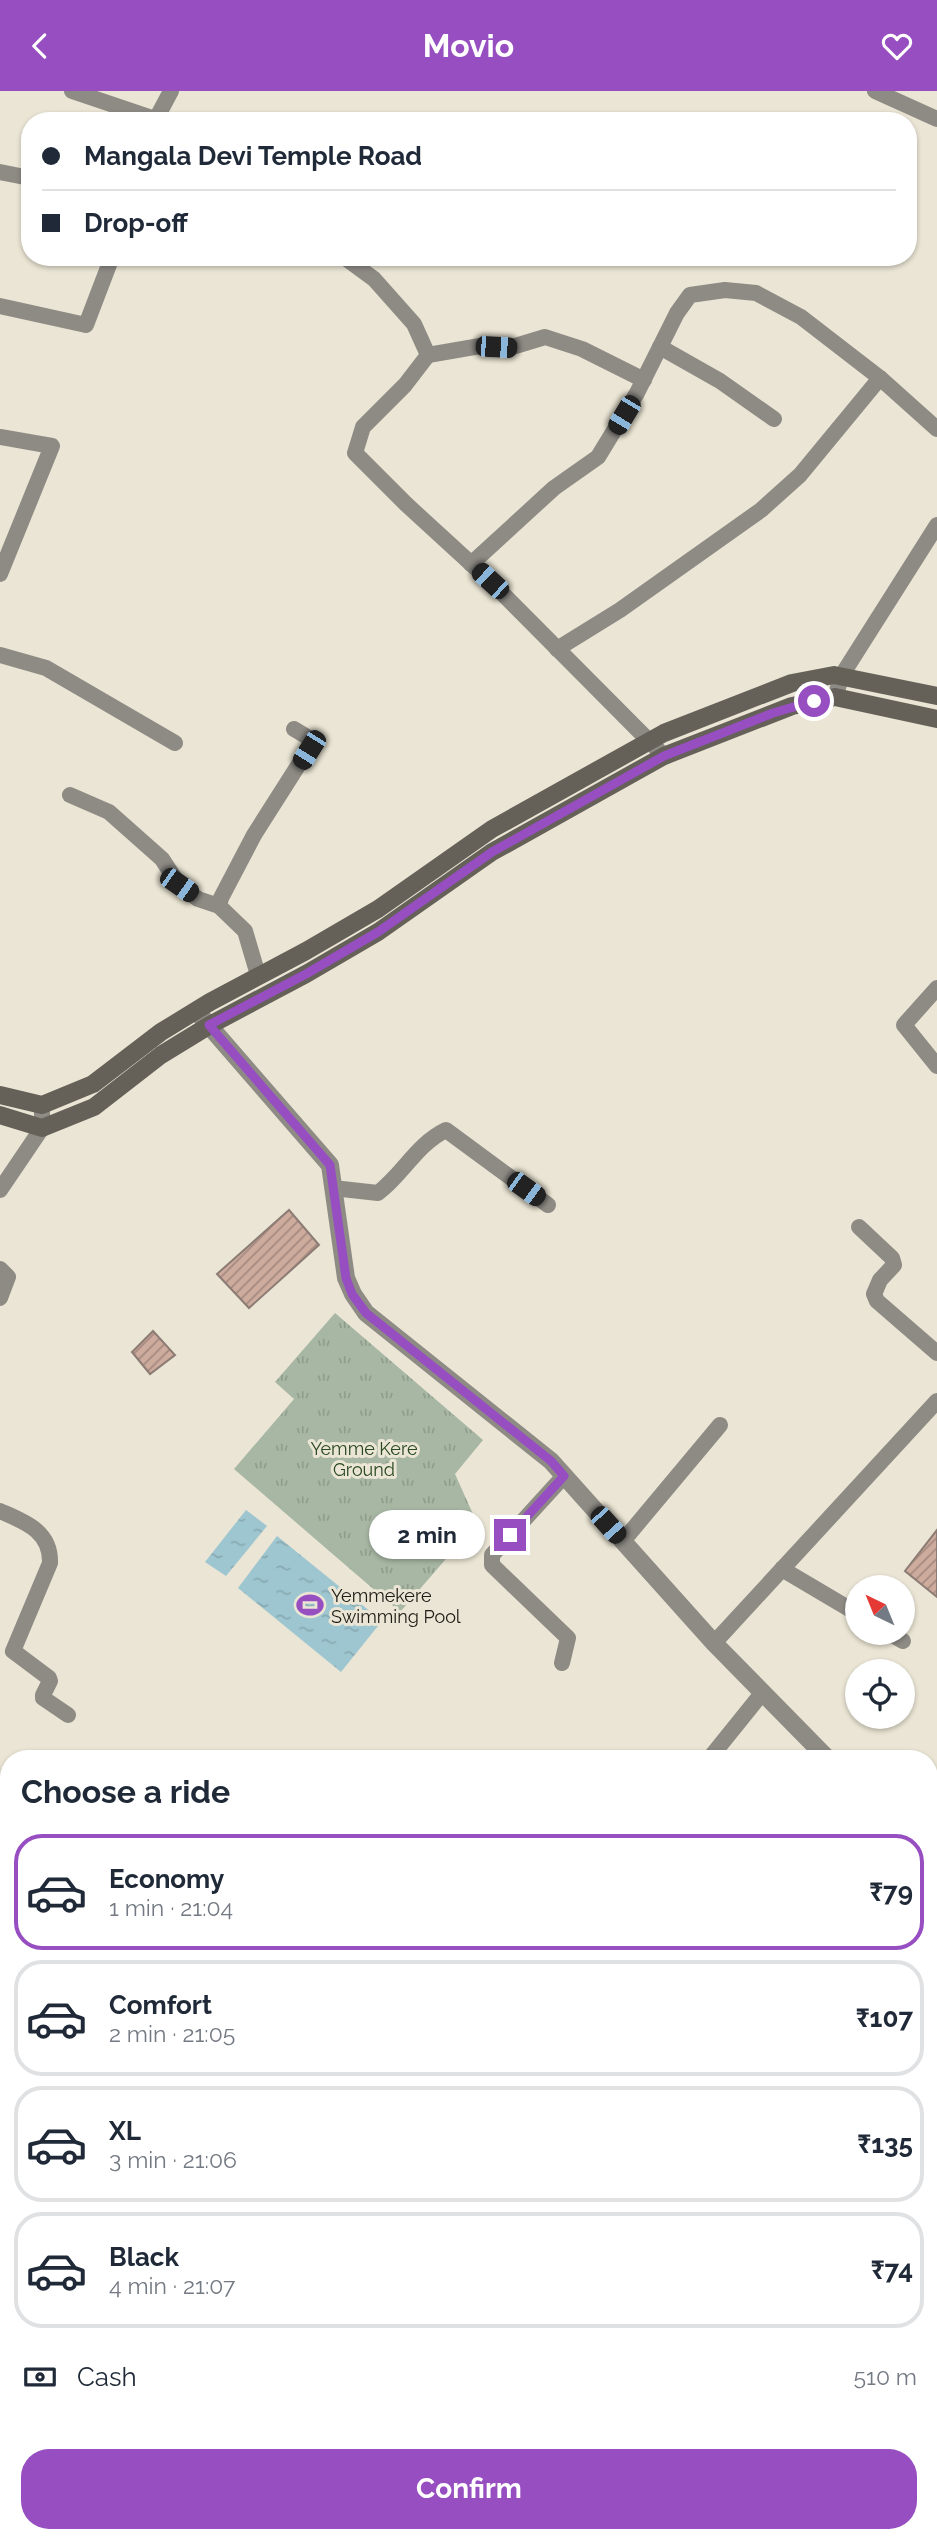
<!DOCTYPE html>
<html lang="en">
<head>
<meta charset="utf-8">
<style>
  body { margin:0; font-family:Raleway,sans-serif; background:#f2f2f3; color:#1f2937; height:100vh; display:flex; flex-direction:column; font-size:26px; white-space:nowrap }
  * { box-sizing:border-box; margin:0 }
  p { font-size:23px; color:#747a83 }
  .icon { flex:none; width:38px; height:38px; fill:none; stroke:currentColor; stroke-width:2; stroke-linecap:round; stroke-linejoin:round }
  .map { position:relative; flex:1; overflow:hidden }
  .side { position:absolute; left:0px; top:1659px; width:938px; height:793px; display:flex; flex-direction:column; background:#fff; border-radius:28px 28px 0 0; box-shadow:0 2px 5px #0004 }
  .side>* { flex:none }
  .guide { position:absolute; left:21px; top:21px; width:896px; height:154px; border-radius:28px; box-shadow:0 2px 5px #0004; display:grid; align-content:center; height:154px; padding:0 21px; background:#fff }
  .needle { width:46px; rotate:317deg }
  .buttons { position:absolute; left:845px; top:1484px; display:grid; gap:14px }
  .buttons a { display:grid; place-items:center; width:70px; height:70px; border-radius:50%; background:#fff; box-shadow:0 2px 5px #0004; font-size:35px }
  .end { position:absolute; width:32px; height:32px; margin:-16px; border:9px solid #964ec1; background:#fff; box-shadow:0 0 0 4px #fff }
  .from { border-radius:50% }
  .bubble { position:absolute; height:49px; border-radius:24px; background:#fff; box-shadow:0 2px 5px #0004; font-size:23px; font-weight:700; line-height:49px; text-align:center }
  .car { position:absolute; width:21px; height:42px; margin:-21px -10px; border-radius:9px; box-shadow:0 0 5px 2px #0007; background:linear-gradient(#222 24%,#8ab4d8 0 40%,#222 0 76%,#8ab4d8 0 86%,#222 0) }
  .guide b { display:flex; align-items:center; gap:24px; height:66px; font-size:26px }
  .guide b+b { border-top:2px solid #e0e1e3 }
  .guide i { width:18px; height:18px; background:#1f2937 }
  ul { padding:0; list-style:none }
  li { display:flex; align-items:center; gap:21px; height:116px; margin:0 14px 10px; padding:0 7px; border:4px solid #e0e1e3; border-radius:28px }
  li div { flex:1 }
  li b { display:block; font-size:26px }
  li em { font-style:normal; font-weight:700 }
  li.on { border-color:#964ec1 }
  li>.icon { width:63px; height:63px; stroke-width:1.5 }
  h2 { padding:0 21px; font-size:32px; line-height:84px }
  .pay { display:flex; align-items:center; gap:18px; height:77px; padding:0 21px; font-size:26px }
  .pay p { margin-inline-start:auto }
  .button { display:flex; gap:14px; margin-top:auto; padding:14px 21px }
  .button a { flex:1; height:80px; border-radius:28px; background:#964ec1; color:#fff; font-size:28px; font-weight:700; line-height:80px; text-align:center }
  header { display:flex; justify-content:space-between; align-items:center; height:91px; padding:0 21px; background:#964ec1; color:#fff; font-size:32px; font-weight:700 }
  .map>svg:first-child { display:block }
</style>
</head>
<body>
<header><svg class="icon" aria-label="back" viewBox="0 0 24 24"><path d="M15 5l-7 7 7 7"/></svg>Movio<svg class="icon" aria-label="heart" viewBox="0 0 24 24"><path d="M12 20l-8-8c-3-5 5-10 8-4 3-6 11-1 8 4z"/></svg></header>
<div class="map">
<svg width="937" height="2451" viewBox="0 0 937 2451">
  <defs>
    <pattern id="park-tufts" width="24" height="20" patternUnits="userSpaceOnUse" patternTransform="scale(1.75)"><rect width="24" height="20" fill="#a8b7a4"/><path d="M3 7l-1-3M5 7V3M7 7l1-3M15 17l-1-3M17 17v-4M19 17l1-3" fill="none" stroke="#909d8c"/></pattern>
    <pattern id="water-ripples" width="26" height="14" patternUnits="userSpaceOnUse" patternTransform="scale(1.75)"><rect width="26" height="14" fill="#9ec6d0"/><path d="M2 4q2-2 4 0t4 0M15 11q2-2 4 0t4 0" fill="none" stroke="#88aab2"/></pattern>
    <pattern id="building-hatch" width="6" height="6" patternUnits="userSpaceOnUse" patternTransform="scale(1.75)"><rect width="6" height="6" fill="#cdab9d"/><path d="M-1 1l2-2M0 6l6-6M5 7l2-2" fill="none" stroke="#a68a7f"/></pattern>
  </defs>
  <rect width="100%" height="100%" fill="#eae5d4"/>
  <polygon fill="url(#park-tufts)" points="335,1222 483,1349 455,1383 477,1432 400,1521 234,1378 294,1308 275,1291"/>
  <g fill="url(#water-ripples)">
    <polygon points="246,1419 267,1435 226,1485 205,1471"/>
    <polygon points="277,1445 382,1530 341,1581 238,1497"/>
  </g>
  <g fill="url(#building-hatch)" stroke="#8c7c75" stroke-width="2">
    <polygon points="289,1119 319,1154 249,1217 217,1183"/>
    <polygon points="153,1240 175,1264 150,1283 132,1261"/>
    <polygon points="937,1439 937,1506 905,1480"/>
  </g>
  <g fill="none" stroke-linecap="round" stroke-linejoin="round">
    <g stroke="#8e8b85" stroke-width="16">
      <polyline points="72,0 161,30"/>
      <polyline points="875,0 937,28"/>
      <polyline points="155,30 171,0"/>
      <polyline points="0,81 30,87"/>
      <polyline points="344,166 374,188 414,233 428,264 405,294 363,336 355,362 406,413 490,490 664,665"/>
      <polyline points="0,215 86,234 112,166"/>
      <polyline points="660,256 720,290 774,328"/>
      <polyline points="428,264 480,255 512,256 545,246 582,258 644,289"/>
      <polyline points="0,346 52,355 0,483"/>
      <polyline points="471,473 554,397 598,366 637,302 677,222 690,204 725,199 756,202 801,226 880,287 937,338"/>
      <polyline points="557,558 620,519 761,419 800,384 880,287"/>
      <polyline points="0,564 46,577 175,652"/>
      <polyline points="835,606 842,584 937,434"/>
      <polyline points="70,704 109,721 162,768 179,794 198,808 219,815 245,840 258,884"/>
      <polyline points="219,815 221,807 254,744 308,659 311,652 309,647 294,638"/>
      <polyline points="937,897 904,934 937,975"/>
      <path d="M333,1097l45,5c25,-19 39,-49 68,-63l102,75"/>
      <polyline points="0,1099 42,1037 42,1014"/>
      <polyline points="859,1136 892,1167 894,1174 880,1189 874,1203 877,1210 937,1262"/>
      <polyline points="0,1178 8,1186 0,1207"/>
      <path d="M0,1420c25,11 51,20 50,52l-37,88 36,27 1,3 -7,14v3l25,17"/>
      <polyline points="623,1450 720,1334"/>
      <polyline points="782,1478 858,1523"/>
      <polyline points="889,1542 903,1550"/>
      <polyline points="714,1552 937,1310"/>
      <polyline points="562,1572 568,1547 492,1474 492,1464 564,1385"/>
      <polyline points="709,1668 763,1601"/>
      <polyline points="0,1747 9,1752"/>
      <polyline points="929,2418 937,2425"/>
      <polyline points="146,2443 149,2451"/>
      <polyline points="116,2451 119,2443"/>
      <polyline points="413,2451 419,2443"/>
      <polyline points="694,2451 701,2443"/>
    </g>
    <g stroke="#8e8b85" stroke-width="18">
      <polyline points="199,923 330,1074 346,1187 353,1203 366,1222 551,1370 714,1552 828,1668"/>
      <polyline points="929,1772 937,1779"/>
      <polyline points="929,1898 937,1890"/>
      <polyline points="929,2043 937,2041"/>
    </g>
    <g stroke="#656158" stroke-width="18">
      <polyline points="0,1004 42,1014 93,993 161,941 210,911 306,860 378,818 492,738 664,642 792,592 834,584 937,605"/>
      <polyline points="0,1024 42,1037 94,1016 161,964 210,934 306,883 378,841 492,761 664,665 792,615 835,606 937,628"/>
      <polyline points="0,2398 9,2402"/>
    </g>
  </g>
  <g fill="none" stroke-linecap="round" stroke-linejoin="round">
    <polyline stroke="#964ec1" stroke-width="9" points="510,1444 564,1385 551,1370 366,1222 352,1203 346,1187 330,1074 209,934 306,883 378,841 492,761 664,665 773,622 814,610"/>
  </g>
  <defs>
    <symbol id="stadium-bare" viewBox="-9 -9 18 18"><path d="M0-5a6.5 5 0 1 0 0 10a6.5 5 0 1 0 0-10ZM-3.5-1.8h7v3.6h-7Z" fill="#964ec1" stroke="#eae5d4" stroke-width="2.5" paint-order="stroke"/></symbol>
  </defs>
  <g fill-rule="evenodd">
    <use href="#stadium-bare" x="291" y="1495" width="38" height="38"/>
  </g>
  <g text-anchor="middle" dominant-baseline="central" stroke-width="6" stroke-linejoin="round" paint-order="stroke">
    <g font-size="18" fill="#284820" stroke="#eae5d4">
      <text x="364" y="1357">Yemme Kere<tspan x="364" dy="21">Ground</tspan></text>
    </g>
    <g font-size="18" fill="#1d1b15" stroke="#eae5d4" text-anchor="start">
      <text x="331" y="1504">Yemmekere<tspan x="331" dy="21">Swimming Pool</tspan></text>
    </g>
  </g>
</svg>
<div class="buttons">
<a><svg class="needle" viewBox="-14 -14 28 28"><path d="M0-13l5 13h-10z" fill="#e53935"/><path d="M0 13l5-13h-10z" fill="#747a83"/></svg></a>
<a><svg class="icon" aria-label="locate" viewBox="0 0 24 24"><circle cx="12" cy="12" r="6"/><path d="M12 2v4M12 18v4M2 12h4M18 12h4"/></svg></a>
</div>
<i class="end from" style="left:814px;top:610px"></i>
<i class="end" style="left:510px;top:1444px"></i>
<div class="bubble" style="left:369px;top:1419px;width:116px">2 min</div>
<i class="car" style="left:496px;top:256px;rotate:93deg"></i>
<i class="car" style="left:624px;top:324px;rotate:211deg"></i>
<i class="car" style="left:490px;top:490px;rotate:313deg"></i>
<i class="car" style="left:309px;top:659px;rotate:212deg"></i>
<i class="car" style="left:179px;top:794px;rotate:125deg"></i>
<i class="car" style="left:526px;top:1098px;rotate:126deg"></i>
<i class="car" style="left:608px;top:1434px;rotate:138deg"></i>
<div class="guide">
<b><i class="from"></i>Mangala Devi Temple Road</b>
<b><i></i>Drop-off</b>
</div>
<section class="side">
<h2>Choose a ride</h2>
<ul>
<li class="on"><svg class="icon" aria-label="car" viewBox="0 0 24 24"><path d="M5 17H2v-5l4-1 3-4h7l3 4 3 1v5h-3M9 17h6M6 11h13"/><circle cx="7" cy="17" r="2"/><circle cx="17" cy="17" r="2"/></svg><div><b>Economy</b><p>1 min · 21:04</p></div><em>₹79</em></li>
<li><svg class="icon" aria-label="car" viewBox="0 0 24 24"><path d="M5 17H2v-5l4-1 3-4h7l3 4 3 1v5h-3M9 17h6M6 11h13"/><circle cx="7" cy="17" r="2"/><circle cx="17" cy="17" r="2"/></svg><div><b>Comfort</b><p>2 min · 21:05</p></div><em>₹107</em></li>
<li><svg class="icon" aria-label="car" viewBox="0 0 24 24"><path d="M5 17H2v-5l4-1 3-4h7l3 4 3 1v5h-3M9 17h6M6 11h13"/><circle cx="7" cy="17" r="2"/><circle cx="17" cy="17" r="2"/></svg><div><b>XL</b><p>3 min · 21:06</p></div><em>₹135</em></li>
<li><svg class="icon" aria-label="car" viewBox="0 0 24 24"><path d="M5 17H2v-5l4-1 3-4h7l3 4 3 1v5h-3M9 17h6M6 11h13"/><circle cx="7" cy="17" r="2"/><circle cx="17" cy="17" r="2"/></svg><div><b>Black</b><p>4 min · 21:07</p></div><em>₹74</em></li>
</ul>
<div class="pay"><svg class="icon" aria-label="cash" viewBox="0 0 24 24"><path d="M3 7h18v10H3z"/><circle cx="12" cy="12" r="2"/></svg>Cash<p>510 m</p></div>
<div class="button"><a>Confirm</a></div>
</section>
</div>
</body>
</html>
